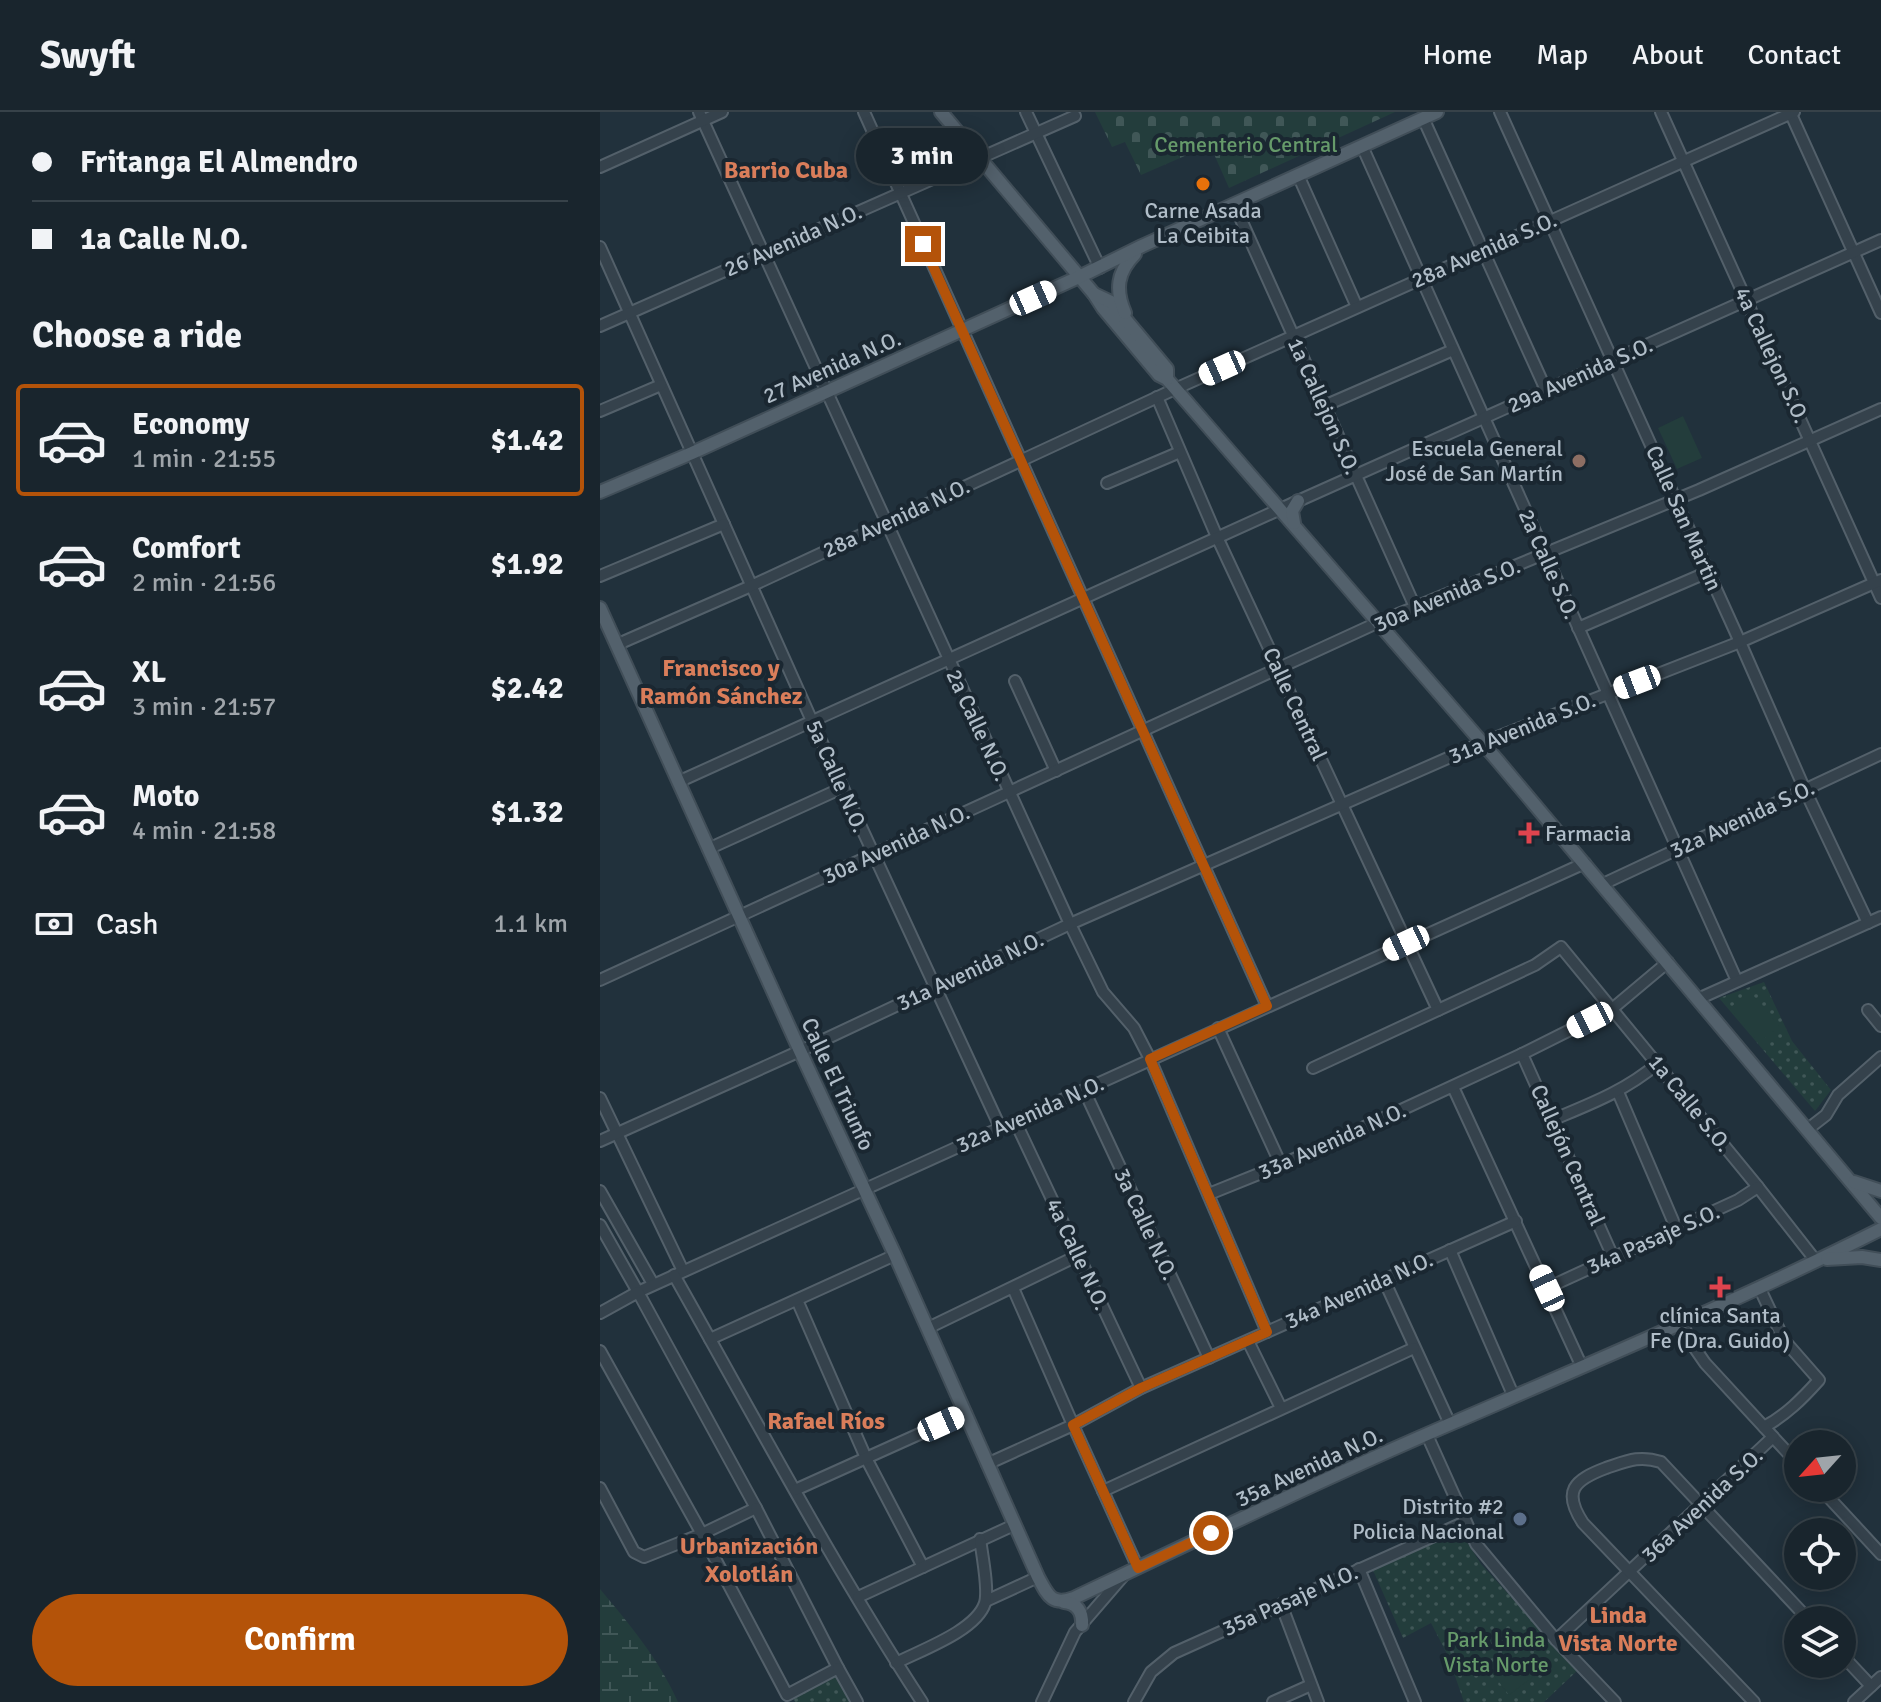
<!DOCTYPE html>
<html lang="en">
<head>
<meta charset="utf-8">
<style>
  body { margin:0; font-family:Signika,sans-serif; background:#263139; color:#f1f3f6; height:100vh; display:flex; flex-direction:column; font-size:30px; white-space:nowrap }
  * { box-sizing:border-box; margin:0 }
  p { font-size:26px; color:#9fa5aa }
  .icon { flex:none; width:44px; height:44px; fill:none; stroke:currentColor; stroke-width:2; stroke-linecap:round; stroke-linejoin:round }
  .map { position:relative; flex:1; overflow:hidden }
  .panel { display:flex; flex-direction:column; background:#19252d; width:600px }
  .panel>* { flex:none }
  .hud { display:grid; align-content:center; height:176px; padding:0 32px; background:#19252d }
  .needle { width:52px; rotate:243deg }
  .buttons { position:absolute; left:1184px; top:1318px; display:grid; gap:16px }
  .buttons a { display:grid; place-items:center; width:72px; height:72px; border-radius:50%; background:#19252d; box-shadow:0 4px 20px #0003,0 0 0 2px #374249; font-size:40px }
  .end { position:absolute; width:36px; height:36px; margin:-18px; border:10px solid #b45309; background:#fff; box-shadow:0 0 0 4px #fff }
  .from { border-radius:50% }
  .bubble { position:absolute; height:56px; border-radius:28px; background:#19252d; box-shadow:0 4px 20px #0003,0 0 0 2px #374249; font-size:26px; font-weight:800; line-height:56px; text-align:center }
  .car { position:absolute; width:24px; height:48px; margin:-24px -12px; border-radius:10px; box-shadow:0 0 6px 2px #0007; background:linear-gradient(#fff 24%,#345 0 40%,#fff 0 76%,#345 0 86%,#fff 0) }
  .hud b { display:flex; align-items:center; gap:28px; height:76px; font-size:30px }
  .hud b+b { border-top:2px solid #374249 }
  .hud i { width:20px; height:20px; background:#f1f3f6 }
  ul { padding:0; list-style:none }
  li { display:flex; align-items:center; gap:24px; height:112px; margin:0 16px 12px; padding:0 16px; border:4px solid transparent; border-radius:8px }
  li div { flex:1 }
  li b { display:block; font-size:30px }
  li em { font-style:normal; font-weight:800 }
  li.on { border-color:#b45309 }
  li>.icon { width:72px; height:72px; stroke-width:1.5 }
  h2 { padding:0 32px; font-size:36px; line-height:96px }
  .pay { display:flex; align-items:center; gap:20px; height:88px; padding:0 32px; font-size:30px }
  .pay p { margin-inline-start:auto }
  .action { display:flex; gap:16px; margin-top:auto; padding:16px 32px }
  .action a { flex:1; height:92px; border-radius:48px; background:#b45309; color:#fff; font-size:32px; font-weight:800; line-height:92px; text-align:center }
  header { display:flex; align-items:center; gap:48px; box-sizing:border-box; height:112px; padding:0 40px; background:#19252d; border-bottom:2px solid #374249 }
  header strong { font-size:38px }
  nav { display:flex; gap:44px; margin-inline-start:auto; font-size:28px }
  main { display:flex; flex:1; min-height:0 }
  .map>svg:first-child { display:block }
</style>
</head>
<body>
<header>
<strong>Swyft</strong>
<nav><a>Home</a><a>Map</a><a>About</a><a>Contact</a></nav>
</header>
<main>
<section class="panel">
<div class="hud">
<b><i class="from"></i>Fritanga El Almendro</b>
<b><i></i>1a Calle N.O.</b>
</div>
<h2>Choose a ride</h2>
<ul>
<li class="on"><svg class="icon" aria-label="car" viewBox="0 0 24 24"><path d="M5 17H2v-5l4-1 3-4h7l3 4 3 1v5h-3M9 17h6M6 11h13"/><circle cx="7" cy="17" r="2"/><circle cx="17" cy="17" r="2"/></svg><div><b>Economy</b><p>1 min · 21:55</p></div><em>$1.42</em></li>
<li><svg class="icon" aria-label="car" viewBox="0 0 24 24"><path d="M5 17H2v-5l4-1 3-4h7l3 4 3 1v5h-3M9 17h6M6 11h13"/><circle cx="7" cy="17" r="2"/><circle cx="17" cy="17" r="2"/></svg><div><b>Comfort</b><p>2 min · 21:56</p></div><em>$1.92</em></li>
<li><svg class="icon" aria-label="car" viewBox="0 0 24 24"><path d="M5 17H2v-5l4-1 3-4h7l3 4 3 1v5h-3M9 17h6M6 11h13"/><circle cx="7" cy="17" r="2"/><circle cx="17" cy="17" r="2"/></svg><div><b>XL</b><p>3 min · 21:57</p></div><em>$2.42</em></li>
<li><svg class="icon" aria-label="car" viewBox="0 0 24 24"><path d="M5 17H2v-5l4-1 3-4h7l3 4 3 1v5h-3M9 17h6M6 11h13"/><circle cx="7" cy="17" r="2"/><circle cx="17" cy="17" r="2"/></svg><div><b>Moto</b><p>4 min · 21:58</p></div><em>$1.32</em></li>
</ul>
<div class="pay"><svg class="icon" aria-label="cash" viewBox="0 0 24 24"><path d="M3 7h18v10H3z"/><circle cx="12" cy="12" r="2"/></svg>Cash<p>1.1 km</p></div>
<div class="action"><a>Confirm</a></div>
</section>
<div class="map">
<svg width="1281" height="1590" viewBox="0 0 1281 1590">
  <defs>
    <pattern id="grass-dots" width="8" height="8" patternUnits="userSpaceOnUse" patternTransform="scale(2)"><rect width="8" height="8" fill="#233d3c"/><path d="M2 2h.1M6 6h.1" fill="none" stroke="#405757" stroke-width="1.8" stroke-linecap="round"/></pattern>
    <pattern id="wetland-marsh" width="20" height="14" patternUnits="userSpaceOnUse" patternTransform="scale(2)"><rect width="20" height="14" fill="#233d3c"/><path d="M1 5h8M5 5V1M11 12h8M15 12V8" fill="none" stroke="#405757"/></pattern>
    <pattern id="cemetery-stones" width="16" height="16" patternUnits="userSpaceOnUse" patternTransform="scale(2)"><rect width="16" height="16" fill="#233d3c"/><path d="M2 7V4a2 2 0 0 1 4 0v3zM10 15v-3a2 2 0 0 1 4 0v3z" fill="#405757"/></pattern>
  </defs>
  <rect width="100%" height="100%" fill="#21313c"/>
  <g fill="url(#grass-dots)">
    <polygon points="1164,870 1192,929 1231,978 1215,999 1119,886"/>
    <polygon points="858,1416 881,1452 978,1558 944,1590 864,1590 848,1544 831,1511 803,1526 772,1456"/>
    <polygon points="238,1563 253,1590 195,1590 193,1586"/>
  </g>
  <path fill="url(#wetland-marsh)" d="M0,1477c30,36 59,70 78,113h-78z"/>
  <polygon fill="url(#cemetery-stones)" points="495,0 795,0 629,76 610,33 541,63 525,30 512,35"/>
  <g fill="#233d3c">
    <polygon points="1083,304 1102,346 1077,357 1058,316"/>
    <polygon points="1150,880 1179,914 1159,931 1130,896"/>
    <polygon points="925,1535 942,1558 909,1583 892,1561"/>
  </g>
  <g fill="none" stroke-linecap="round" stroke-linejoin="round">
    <defs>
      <g id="minor">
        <polyline points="99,0 470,812 503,880 534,916 550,947 667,1220"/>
        <polyline points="264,0 667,894"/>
        <polyline points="426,0 500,156"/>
        <polyline points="900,0 1140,530 1205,678 1268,811"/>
        <polyline points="1061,0 1281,486"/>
        <polyline points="1190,0 1281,201"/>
        <polyline points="823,6 946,278"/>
        <polyline points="762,34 1137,869"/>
        <polyline points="0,55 122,0"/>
        <polyline points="698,63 757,195"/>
        <polyline points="634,92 815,495"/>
        <polyline points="0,135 212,609 400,1015"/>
        <polyline points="0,214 475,4"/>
        <polyline points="557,285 617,425 838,898"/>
        <polyline points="724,294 853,238"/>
        <polyline points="0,299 61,273"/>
        <polyline points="507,371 580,340"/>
        <polyline points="0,464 124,412"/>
        <polyline points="978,516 1108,460"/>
        <polyline points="16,533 151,474 575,277 1194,0"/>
        <polyline points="415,569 456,659"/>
        <polyline points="78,670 698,389 1281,128"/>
        <polyline points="108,737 242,676"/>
        <polyline points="1003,772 1281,642"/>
        <polyline points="0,868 779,510 1099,378 1281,297"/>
        <polyline points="1098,887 1281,805"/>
        <polyline points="1268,898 1281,914"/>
        <polyline points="618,916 681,1053"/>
        <polyline points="922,942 1013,1145"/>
        <polyline points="713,956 935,853 961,835 1158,1075 1216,1149"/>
        <polyline points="853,975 982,1255"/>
        <polyline points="484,978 609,1246"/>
        <polyline points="1018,980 1076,1116"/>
        <polyline points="0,986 83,1159"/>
        <path d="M952,1008c38,-16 73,-29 105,-56"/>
        <polyline points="415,1009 541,1276"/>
        <polyline points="1208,1017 1226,1003 1238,983 1281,945"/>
        <polyline points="0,1029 200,939 470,812 882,631 1140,530 1281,468"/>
        <polyline points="0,1079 53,1172"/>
        <polyline points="609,1082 681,1053 745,1024 922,942 1012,897 1068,850"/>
        <polyline points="0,1113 38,1180 985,751"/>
        <polyline points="850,1138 914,1285"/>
        <path d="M74,1163c81,143 158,289 248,427"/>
        <polyline points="784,1168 850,1312"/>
        <path d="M1159,1175l25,53 35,40c-17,19 -33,35 -55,47"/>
        <polyline points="413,1176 473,1313 538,1456"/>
        <polyline points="947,1176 1138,1088 1158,1075"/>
        <polyline points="197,1188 266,1346 323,1455"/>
        <polyline points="0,1201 38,1180 156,1396 102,1422 44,1445 34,1440 0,1376"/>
        <polyline points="1081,1210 1094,1235 1105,1251 1198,1352"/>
        <polyline points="328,1216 479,1143"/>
        <polyline points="110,1227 295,1143"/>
        <polyline points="648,1229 681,1296"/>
        <polyline points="0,1239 102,1422 187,1583 238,1556 156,1396"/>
        <polyline points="827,1323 876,1432 956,1528 1015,1590"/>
        <polyline points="387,1352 473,1313 541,1276 916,1109"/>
        <polyline points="1220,1376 1281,1442"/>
        <polyline points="195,1378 366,1301"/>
        <polyline points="503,1379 814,1236"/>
        <polyline points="759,1457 815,1590"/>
        <polyline points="258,1485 414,1413"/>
        <polyline points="386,1489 438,1465"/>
        <polyline points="681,1492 718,1590"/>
        <polyline points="956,1528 1173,1325"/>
        <polyline points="1242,1543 1271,1574"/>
        <path d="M296,1551c25,-13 80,-32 89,-60 4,-13 -3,-49 -5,-64"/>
        <polyline points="238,1556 257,1590"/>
        <polyline points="442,1590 475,1520 525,1462"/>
        <polyline points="534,1590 551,1560 574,1541 865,1410"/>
        <polyline points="673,1590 711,1573"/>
        <path d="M1154,1590l-171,-179c-21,-32 -9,-43 23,-55 21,-7 33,-13 55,-6l148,158"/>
        <polyline points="1254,1590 1281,1565"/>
      </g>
      <g id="major">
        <polyline points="341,0 494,182 503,196 559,263 567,267 898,649 1281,1106"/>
        <polyline points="494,182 511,190 567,257 567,267"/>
        <path d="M525,201c-10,-23 -8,-41 10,-59"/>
        <polyline points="0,380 92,341 479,165 542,134 837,0"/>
        <polyline points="694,411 692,399 698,389"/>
        <path d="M0,496l200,443 95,204 143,322c10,19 14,29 36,21 126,-60 253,-121 381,-176 143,-62 287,-123 426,-193"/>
        <polyline points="1254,1070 1281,1079"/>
        <polyline points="1227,1147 1262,1145 1281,1148"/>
        <path d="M464,1490c13,1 19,10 18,23"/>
      </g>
    </defs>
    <use href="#minor" stroke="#53606a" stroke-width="14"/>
    <use href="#major" stroke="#414e58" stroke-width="16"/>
    <use href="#minor" stroke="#35424c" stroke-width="10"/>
    <use href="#major" stroke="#53616c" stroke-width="12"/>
  </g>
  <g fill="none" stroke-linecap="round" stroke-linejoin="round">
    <polyline stroke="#b45309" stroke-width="10" points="323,132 667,894 550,947 667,1220 541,1276 473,1313 538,1456 611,1421"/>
  </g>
  <circle fill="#e8710a" stroke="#1a2731" stroke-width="3" cx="603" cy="72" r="8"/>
  <circle fill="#8d6e63" stroke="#1a2731" stroke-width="3" cx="979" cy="349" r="8"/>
  <g fill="#e0444e" stroke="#1a2731" stroke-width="3">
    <path d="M925 709h8v8h8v8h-8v8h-8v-8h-8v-8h8z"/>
    <path d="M1116 1163h8v8h8v8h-8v8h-8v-8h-8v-8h8z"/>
  </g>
  <circle fill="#5c6f8a" stroke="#1a2731" stroke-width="3" cx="920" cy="1407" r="8"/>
  <g text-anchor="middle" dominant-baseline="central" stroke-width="8" stroke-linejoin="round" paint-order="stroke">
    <g font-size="22" fill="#669a6a" stroke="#1a2731">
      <text x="646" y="32">Cementerio Central</text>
      <text x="896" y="1527">Park Linda<tspan x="896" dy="25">Vista Norte</tspan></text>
    </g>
    <g font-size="22" fill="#b0bdc8" stroke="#1a2731">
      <text x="603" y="98">Carne Asada<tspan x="603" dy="25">La Ceibita</tspan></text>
      <text x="963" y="336" text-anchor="end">Escuela General<tspan x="963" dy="25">José de San Martín</tspan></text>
      <text x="945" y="721" text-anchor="start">Farmacia</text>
      <text x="1120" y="1203">clínica Santa<tspan x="1120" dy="25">Fe (Dra. Guido)</tspan></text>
      <text x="904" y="1394" text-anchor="end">Distrito #2<tspan x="904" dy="25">Policia Nacional</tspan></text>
    </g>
    <g font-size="22" fill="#b0bdc8" stroke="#1a2731">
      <text transform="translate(193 128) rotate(-24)">26 Avenida N.O.</text>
      <text transform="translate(884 138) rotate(-24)">28a Avenida S.O.</text>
      <text transform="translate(1172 243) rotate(65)">4a Callejon S.O.</text>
      <text transform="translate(232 255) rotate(-24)">27 Avenida N.O.</text>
      <text transform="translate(980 263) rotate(-24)">29a Avenida S.O.</text>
      <text transform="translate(724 294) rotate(66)">1a Callejon S.O.</text>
      <text transform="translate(296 406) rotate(-25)">28a Avenida N.O.</text>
      <text transform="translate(1084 406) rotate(66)">Calle San Martin</text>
      <text transform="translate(949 452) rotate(66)">2a Calle S.O.</text>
      <text transform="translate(847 483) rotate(-23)">30a Avenida S.O.</text>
      <text transform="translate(695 592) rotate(65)">Calle Central</text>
      <text transform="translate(378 613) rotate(65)">2a Calle N.O.</text>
      <text transform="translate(922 616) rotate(-22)">31a Avenida S.O.</text>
      <text transform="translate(237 664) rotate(66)">5a Calle N.O.</text>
      <text transform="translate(1142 707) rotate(-25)">32a Avenida S.O.</text>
      <text transform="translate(296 732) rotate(-25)">30a Avenida N.O.</text>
      <text transform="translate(370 859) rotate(-25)">31a Avenida N.O.</text>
      <text transform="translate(238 972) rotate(65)">Calle El Triunfo</text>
      <text transform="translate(1090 991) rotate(51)">1a Calle S.O.</text>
      <text transform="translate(430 1002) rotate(-24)">32a Avenida N.O.</text>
      <text transform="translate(732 1029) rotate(-24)">33a Avenida N.O.</text>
      <text transform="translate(968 1043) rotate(66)">Callejón Central</text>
      <text transform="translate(546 1112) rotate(65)">3a Calle N.O.</text>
      <text transform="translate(1053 1127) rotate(-24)">34a Pasaje S.O.</text>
      <text transform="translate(478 1142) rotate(65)">4a Calle N.O.</text>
      <text transform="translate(759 1178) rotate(-24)">34a Avenida N.O.</text>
      <text transform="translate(709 1355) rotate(-25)">35a Avenida N.O.</text>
      <text transform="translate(1102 1393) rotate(-43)">36a Avenida S.O.</text>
      <text transform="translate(690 1488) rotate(-24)">35a Pasaje N.O.</text>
    </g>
    <g font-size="24" font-weight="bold" fill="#d97d5a" stroke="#1a2731">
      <text x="186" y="58">Barrio Cuba</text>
      <text x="121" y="556">Francisco y<tspan x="121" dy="28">Ramón Sánchez</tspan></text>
      <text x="226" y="1309">Rafael Ríos</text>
      <text x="149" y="1434">Urbanización<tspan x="149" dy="28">Xolotlán</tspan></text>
      <text x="1018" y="1503">Linda<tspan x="1018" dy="28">Vista Norte</tspan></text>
    </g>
  </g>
</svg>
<div class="buttons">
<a><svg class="needle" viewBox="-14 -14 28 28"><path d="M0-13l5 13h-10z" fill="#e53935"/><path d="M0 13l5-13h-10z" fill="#9fa5aa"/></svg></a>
<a><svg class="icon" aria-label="locate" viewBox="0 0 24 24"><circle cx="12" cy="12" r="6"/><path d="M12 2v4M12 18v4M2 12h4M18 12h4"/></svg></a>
<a><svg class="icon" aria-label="layers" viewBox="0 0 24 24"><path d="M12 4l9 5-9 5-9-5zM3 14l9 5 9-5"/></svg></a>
</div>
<i class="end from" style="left:611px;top:1421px"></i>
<i class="end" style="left:323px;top:132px"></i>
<div class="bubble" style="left:256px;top:16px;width:132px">3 min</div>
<i class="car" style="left:433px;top:186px;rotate:66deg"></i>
<i class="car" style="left:622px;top:256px;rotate:246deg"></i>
<i class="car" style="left:1037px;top:570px;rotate:249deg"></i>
<i class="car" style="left:806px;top:831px;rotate:245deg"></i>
<i class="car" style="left:990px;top:908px;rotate:243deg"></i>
<i class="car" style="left:947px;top:1176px;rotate:335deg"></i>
<i class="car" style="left:341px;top:1312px;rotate:66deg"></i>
</div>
</main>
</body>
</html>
